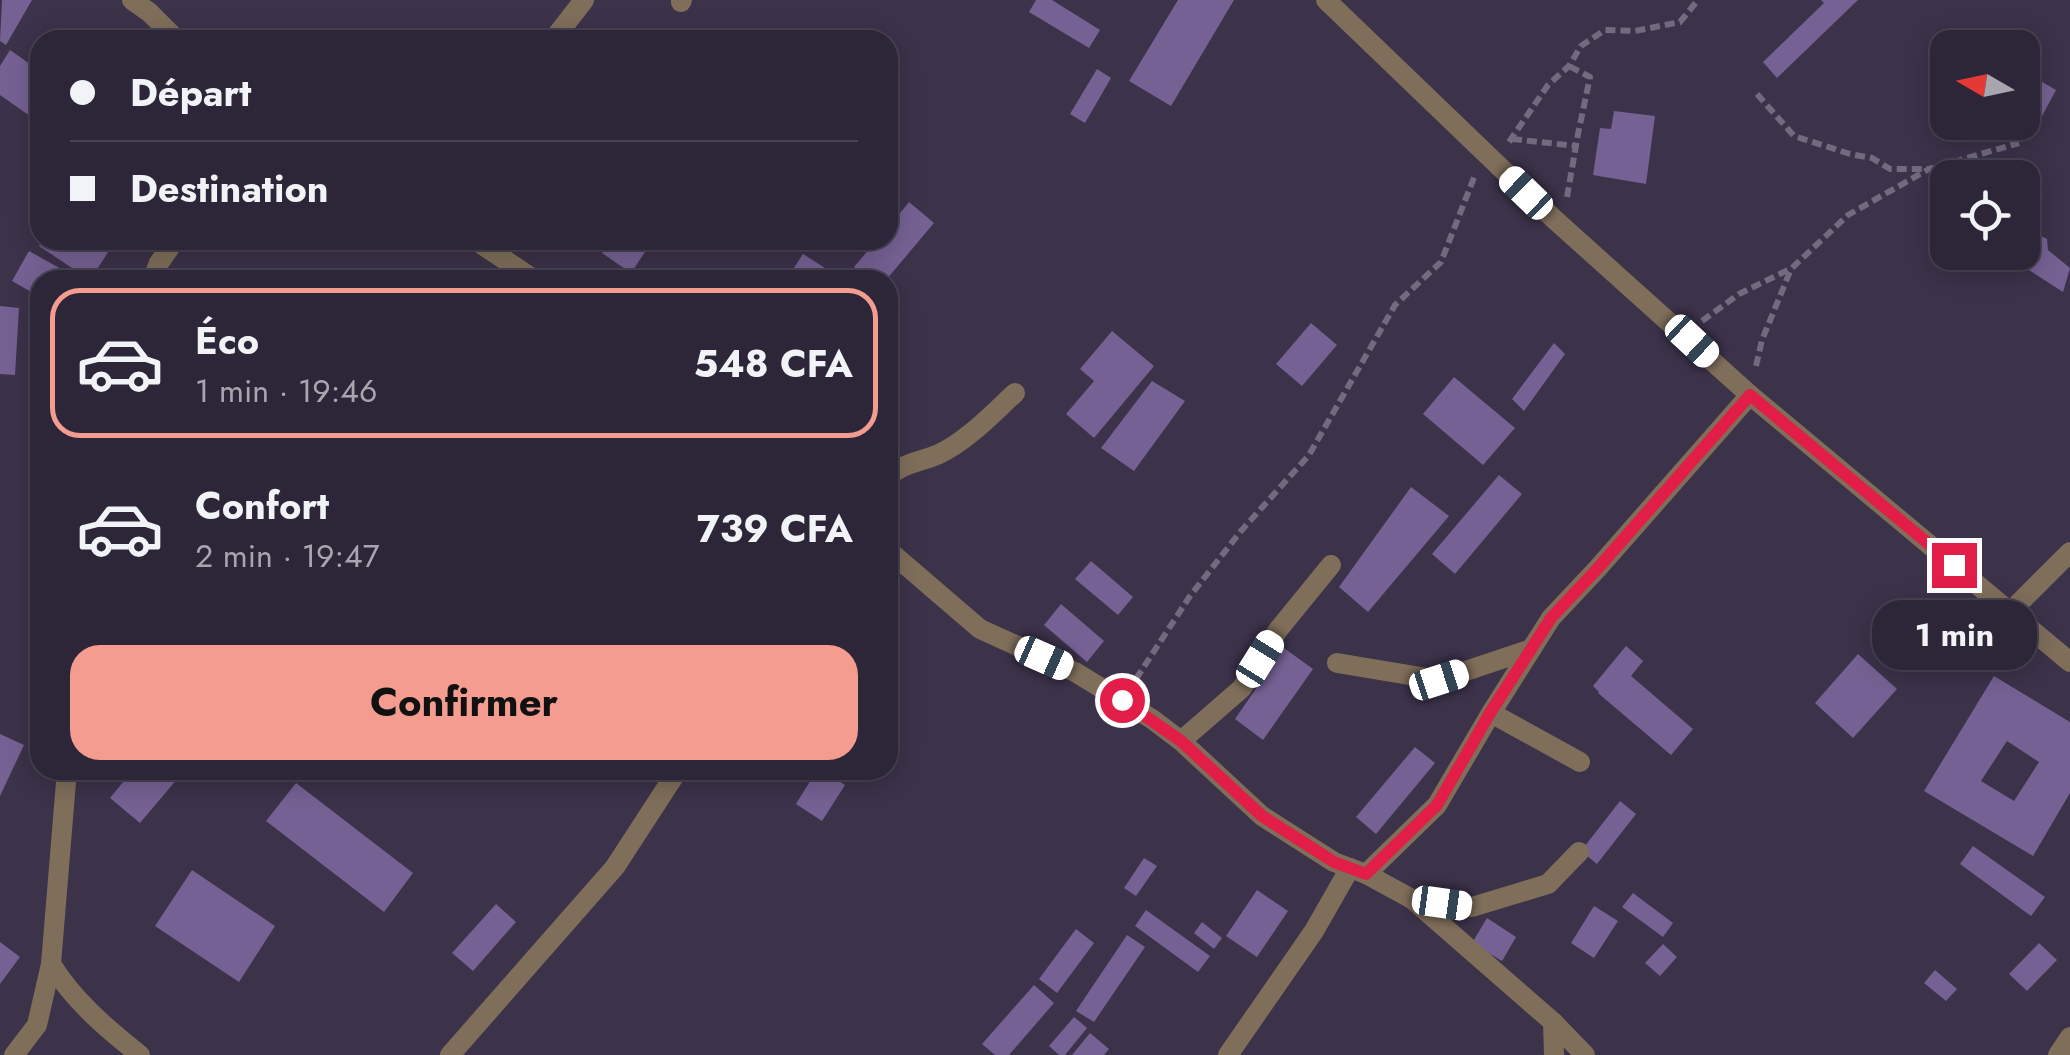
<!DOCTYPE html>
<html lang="fr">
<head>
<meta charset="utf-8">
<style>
  body { margin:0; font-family:Jost,sans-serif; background:#393243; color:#f1f3f6; height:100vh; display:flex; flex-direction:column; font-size:38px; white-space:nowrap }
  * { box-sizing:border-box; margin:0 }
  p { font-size:32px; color:#a7a5ae }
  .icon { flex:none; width:55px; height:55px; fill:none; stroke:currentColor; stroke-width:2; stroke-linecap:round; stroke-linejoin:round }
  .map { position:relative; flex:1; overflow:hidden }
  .drawer { position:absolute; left:30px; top:270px; width:868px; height:510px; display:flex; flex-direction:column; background:#2d2638; border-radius:30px; box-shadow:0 5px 25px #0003,0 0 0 2px #484353 }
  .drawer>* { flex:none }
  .top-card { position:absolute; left:30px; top:30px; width:868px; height:220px; border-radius:30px; box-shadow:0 5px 25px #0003,0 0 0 2px #484353; display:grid; align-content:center; height:220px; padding:0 40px; background:#2d2638 }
  .needle { width:65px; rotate:279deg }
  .buttons { position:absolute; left:1930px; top:30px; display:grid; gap:20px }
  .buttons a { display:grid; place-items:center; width:110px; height:110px; border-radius:20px; background:#2d2638; box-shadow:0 5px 25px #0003,0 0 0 2px #484353; font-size:50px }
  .end { position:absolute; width:45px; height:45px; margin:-22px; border:12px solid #e11d48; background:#fff; box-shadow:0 0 0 5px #fff }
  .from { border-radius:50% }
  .bubble { position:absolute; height:70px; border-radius:30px; background:#2d2638; box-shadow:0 5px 25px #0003,0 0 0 2px #484353; font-size:32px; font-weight:700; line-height:70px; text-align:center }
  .car { position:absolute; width:30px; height:60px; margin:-30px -15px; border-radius:12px; box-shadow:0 0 8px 2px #0007; background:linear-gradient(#fff 24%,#345 0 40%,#fff 0 76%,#345 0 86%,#fff 0) }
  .top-card b { display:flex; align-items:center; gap:35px; height:95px; font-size:38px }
  .top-card b+b { border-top:2px solid #484353 }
  .top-card i { width:25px; height:25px; background:#f1f3f6 }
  ul { padding:18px 0 0; list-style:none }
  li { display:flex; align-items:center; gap:30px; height:150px; margin:0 20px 15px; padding:0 20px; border:5px solid transparent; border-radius:30px }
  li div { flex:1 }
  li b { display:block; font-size:38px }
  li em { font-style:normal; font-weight:700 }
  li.on { border-color:#f59c91 }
  li>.icon { width:90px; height:90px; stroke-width:1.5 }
  .button { display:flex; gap:20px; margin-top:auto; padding:20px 40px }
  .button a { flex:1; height:115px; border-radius:30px; background:#f59c91; color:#111; font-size:40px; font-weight:700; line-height:115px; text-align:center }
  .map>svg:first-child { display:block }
</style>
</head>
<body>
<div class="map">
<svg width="2070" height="1055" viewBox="0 0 2070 1055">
  <rect width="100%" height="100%" fill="#3c324a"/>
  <g fill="#766194" fill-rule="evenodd">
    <polygon points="2,0 32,0 6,45 0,41"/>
    <polygon points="1036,0 1052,0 1100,30 1089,48 1029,12"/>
    <polygon points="1178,0 1234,0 1171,106 1129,81"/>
    <polygon points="1821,0 1858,0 1777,78 1763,62 1824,3"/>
    <polygon points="10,50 40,71 40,123 0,95 0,66"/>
    <polygon points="1097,69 1111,78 1085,123 1070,114"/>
    <polygon points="2022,70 2056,90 2041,118 2022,108"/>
    <polygon points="1614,111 1655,116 1646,184 1593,175 1600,128 1611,129"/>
    <polygon points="909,202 934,223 886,280 869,280 854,267 877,240 888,240 888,228"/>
    <polygon points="2022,226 2047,239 2048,250 2070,268 2063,292 2001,252 2022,252"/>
    <polygon points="43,240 116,240 90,280 39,246"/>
    <polygon points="611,240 653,240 631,273 602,253"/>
    <polygon points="29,251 81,280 40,280 40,297 12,281"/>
    <polygon points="803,254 833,273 829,280 786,280"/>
    <polygon points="0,306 19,308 15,375 0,374"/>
    <polygon points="1311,323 1337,345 1302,386 1276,364"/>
    <polygon points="1112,331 1154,366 1094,438 1066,414 1094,381 1080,369"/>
    <polygon points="1554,343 1565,354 1524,411 1512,399"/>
    <polygon points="1454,377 1515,428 1483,465 1423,414"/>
    <polygon points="1152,381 1185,401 1134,471 1101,448"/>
    <polygon points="1499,475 1522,494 1455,574 1432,554"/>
    <polygon points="1411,487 1449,516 1368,612 1339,587"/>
    <polygon points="1091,561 1133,597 1118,615 1075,579"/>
    <polygon points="1061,604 1104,641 1087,662 1044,625"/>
    <polygon points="1626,646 1643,661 1631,676 1693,729 1671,755 1598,693 1599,692 1593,686"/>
    <polygon points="1284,648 1313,669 1263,740 1235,719"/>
    <polygon points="1858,654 1897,689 1853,738 1815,703"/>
    <path d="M1994,676l76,46v71l-37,63 -109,-65zM2007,741l32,21 -25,39 -33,-20z"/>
    <polygon points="0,734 24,745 0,796"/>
    <polygon points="1415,747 1435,763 1376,834 1356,817"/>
    <polygon points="133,770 181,770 183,772 140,823 110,798"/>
    <polygon points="817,770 822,770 845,785 822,821 796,804"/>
    <polygon points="296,783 413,873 384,912 266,821"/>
    <polygon points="1620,801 1636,814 1597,864 1581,851"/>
    <polygon points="1973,846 2045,897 2031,916 1960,864"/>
    <polygon points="1144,858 1157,866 1136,896 1124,888"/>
    <polygon points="192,870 275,926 239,982 155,926"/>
    <polygon points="1257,890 1288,911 1257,957 1226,936"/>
    <polygon points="1633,893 1673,923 1663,937 1622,907"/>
    <polygon points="496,904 516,922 473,971 452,953"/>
    <polygon points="1594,906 1618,921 1594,958 1571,943"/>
    <polygon points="1146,910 1210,956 1198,972 1135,926"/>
    <polygon points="1487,918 1516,937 1502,961 1472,943"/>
    <polygon points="1202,922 1222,938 1214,949 1194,933"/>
    <polygon points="1076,929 1094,943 1057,993 1039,979"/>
    <polygon points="1127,935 1145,947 1094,1022 1076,1011"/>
    <polygon points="0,942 20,957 0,984"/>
    <polygon points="2039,943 2057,960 2027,991 2009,974"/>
    <polygon points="1663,944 1677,957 1660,976 1645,963"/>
    <polygon points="1935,970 1957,989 1946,1001 1924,983"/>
    <polygon points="1034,985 1054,1003 1009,1055 995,1055 982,1044"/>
    <polygon points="1074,1017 1087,1028 1065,1055 1059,1055 1049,1046"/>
    <polygon points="1090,1033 1109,1049 1104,1055 1072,1055"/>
  </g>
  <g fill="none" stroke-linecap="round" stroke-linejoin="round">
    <g stroke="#736a7f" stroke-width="6" stroke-dasharray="10 5" stroke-linecap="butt">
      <polyline points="1757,94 1794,136 1850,154 1872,158 1890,169 1928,169"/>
      <polyline points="1512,139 1576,146"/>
      <polyline points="1509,142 1548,85 1569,66 1581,46 1605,30 1635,31 1680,22 1698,0"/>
      <polyline points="1567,197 1578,134 1590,77 1569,66"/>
      <polyline points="1702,321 1739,294 1790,269"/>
      <polyline points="1756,366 1762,340 1791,269 1848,215 1929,169 2019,143"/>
      <polyline points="1136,679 1190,596 1241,531 1309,455 1395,305 1441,262 1475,175"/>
    </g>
    <g stroke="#7f6e5a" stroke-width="20">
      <polyline points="681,2 682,0"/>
      <path d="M888,477c14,-14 33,-15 51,-23 28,-13 53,-40 76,-61"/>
      <polyline points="1337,663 1439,680 1531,649"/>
      <polyline points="1491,713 1580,762"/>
      <polyline points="1181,741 1242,688 1278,630 1331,565"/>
      <polyline points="1579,852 1548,884 1472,907 1412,899 1366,874 1437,805 1491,713 1551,618 1598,568 1750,395"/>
    </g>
    <g stroke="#7f6e5a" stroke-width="20">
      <polyline points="132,0 149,12 177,40"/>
      <polyline points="1326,0 1554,219 1750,395 2070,662"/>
      <polyline points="553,40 584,0"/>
      <polyline points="475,240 535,280"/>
      <polyline points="152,280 159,263 175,240"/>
      <polyline points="888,550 980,629 1075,672 1152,719 1181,741 1262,816 1334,862 1366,874"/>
      <polyline points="2010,612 2070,552"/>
      <polyline points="1412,899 1553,1022 1554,1055"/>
      <path d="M51,964c23,37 55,64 89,91"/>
      <polyline points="1553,1022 1585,1055"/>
      <polyline points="14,1055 37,1025 51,964 67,770"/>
      <polyline points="450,1055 615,867 678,770"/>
      <polyline points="1228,1055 1314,931 1350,868"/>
      <polyline points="2058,1055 2070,1037"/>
    </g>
  </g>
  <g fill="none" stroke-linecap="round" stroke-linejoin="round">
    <polyline stroke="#e11d48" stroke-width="12" points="1122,700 1181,741 1262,816 1334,862 1366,874 1437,805 1490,713 1551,618 1598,568 1750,395 1954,565"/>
  </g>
</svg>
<div class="buttons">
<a><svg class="needle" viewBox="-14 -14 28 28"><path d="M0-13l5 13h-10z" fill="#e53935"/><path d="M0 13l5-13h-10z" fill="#a7a5ae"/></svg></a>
<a><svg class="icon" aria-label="locate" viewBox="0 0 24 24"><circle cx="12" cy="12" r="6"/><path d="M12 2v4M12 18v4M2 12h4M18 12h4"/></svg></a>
</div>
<i class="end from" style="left:1122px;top:700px"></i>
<i class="end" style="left:1954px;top:565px"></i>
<div class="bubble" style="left:1872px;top:600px;width:165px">1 min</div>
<i class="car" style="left:1526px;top:193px;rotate:314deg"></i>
<i class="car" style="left:1692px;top:341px;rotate:133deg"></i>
<i class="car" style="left:1044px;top:658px;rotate:114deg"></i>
<i class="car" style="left:1260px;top:659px;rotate:32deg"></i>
<i class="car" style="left:1439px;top:680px;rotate:72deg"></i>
<i class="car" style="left:1442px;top:903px;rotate:98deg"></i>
<div class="top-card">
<b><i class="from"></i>Départ</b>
<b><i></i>Destination</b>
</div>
<section class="drawer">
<ul>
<li class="on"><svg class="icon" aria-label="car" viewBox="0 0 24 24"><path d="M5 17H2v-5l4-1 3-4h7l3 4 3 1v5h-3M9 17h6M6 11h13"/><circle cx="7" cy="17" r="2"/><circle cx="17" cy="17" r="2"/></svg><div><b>Éco</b><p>1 min · 19:46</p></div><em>548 CFA</em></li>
<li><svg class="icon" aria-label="car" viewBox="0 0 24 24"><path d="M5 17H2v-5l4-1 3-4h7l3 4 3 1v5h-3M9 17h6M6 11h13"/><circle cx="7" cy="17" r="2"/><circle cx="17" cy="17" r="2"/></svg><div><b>Confort</b><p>2 min · 19:47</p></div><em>739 CFA</em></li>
</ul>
<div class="button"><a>Confirmer</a></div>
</section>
</div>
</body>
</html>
